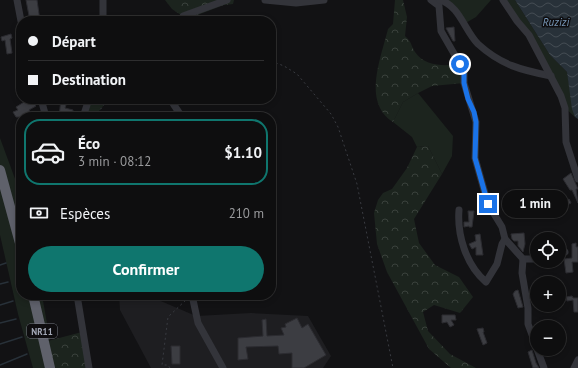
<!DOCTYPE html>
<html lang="fr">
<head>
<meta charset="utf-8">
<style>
  body { margin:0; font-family:"PT Sans",sans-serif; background:#1c1c1d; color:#f1f3f6; height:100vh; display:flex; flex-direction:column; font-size:15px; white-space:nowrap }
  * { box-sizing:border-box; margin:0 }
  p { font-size:13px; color:#9b9c9e }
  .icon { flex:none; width:22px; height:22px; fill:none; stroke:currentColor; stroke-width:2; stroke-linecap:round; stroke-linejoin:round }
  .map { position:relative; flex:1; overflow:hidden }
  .drawer { position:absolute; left:16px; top:112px; width:260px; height:188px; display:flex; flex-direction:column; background:#0e0e0f; border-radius:16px; box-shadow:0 2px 6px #0003,0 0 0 1px #2e2e2f }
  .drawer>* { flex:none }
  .banner { position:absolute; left:16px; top:16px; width:260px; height:88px; border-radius:16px; box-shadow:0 2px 6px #0003,0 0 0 1px #2e2e2f; display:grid; align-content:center; height:88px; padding:0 12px; background:#0e0e0f }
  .buttons { position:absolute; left:530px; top:232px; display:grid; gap:8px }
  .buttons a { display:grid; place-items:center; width:36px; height:36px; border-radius:50%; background:#0e0e0f; box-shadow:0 2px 6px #0003,0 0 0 1px #2e2e2f; font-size:20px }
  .end { position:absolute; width:18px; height:18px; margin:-9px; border:5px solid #1a73e8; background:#fff; box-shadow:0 0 0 2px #fff }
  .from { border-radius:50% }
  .bubble { position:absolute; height:28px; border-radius:14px; background:#0e0e0f; box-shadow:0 2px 6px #0003,0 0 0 1px #2e2e2f; font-size:13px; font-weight:800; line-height:28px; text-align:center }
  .banner b { display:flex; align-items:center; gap:14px; height:38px; font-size:15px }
  .banner b+b { border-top:1px solid #2e2e2f }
  .banner i { width:10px; height:10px; background:#f1f3f6 }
  ul { padding:7px 0 0; list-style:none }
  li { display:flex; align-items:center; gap:12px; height:66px; margin:0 8px 6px; padding:0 4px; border:2px solid #2e2e2f; border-radius:16px }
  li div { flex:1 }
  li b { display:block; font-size:15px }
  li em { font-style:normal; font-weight:800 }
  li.current { border-color:#0f766e }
  li>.icon { width:36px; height:36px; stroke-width:1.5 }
  .pay { display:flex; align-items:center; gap:10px; height:44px; padding:0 12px; font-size:15px }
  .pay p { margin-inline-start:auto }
  .action { display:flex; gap:8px; margin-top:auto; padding:8px 12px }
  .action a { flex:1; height:46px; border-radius:24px; background:#0f766e; color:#fff; font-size:16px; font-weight:800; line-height:46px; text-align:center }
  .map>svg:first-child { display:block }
</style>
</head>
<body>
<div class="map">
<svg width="578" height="368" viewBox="0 0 578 368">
  <defs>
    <pattern id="forest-crowns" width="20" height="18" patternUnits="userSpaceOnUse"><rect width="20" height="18" fill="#1c241e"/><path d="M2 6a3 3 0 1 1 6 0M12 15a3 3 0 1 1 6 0" fill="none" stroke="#3a413c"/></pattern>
    <pattern id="water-waves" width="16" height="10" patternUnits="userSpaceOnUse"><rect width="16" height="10" fill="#283139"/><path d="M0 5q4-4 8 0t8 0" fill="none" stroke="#444c53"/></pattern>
  </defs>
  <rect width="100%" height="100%" fill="#121214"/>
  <polygon fill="#1e1e21" points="119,295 155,295 156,299 196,316 251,313 308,316 331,356 323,368 151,368 120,310"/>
  <g fill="#1c241e">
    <polygon points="446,0 491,0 476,17 464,24"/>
    <polygon points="503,0 515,0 550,55 567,72 575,117 565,108 551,76"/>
    <polygon points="418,93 453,136 452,156 442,174 428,146 417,147 412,137 393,122 403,102"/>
    <polygon points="89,99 109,99 94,117 83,117"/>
    <polygon points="0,138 21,195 21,295 42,295 50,340 44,341 50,368 33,368 18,314 0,235"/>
  </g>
  <g fill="url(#forest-crowns)">
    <polygon points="165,0 234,0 233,4 224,5 187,19 172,9"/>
    <path d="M395,0h8l4,17 -2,19c7,6 6,10 10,16 10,15 30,14 45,12l4,19 -32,3 -14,7 -15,9 -10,20c-31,-20 -12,-64 -5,-93l5,-5z"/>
    <polygon points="428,146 442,174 414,219 419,243 435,265 459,277 473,297 460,313 434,305 423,312 428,331 450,354 476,368 451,368 429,349 387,272 377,244 374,213 378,200 383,193 392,189 407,168 417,147"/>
    <polygon points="82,332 89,368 50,368 44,342"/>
  </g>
  <polygon fill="url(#water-waves)" points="515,0 578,0 578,119 575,117 572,109 567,72 550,55"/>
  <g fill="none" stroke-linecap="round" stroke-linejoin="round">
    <g stroke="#283139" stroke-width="1.5">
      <polyline points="0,265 6,263"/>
      <polyline points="0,284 8,282"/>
      <polyline points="0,305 13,301"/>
      <polyline points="0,323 16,319"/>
      <polyline points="0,344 22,337"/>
      <polyline points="0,365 27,354"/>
    </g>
  </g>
  <g fill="#3c3d42" stroke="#2c2c31">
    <polygon points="26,0 37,0 40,21 30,21"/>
    <polygon points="454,27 455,41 453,41 446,28"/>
    <polygon points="11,34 12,38 10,39 12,53 7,54 5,40 2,41 1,37"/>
    <polygon points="29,99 36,106 29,110 33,117 16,117 13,112 18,110 16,107"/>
    <polygon points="61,99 68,99 65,108 73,110 72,117 59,117"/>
    <polygon points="571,173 578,189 576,189 578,203 572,190 570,190 563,179"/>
    <polygon points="561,196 564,201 569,199 571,203 555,211 550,201"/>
    <polygon points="468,211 474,211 472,227 469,227 469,226 464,227 464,222 469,222"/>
    <polygon points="524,233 525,244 523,252 518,246 518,241 514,241 512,239 511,234"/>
    <polygon points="480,234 483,255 476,255 476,247 472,249 469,244 476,241 475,235"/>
    <polygon points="576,243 576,247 578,247 578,262 572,262 573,272 566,273 564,259 572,258 572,244"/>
    <polygon points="518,290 523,307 518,308 513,294 515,291"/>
    <polygon points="572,296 573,298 578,298 578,312 574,312 573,300 567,301 566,297"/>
    <polygon points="442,315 455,315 456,320 451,320 454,325 450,327 447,322 442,323"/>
    <polygon points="297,318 302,328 308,324 326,355 304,368 292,368 292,353 279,354 278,346 246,347 248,359 238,360 238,338 263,336 262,320 266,319 267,336 284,335 281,328 286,327 285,324"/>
    <polygon points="483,328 484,332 483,332 487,343 483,345 477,329"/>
    <polygon points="171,346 180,346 180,364 172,364"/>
    <polygon points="532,350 536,363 539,368 533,368 528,352"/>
  </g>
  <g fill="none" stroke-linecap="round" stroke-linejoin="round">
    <g stroke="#393b41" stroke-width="1" stroke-dasharray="2 3" stroke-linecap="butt">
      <polyline points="271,61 284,66 297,74 331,114 338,127 357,184 393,368"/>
      <polyline points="94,117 109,99"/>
      <polyline points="170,368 168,365 162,365 168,317 187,299"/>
    </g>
    <g stroke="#33343a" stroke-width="7">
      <polyline points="17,0 21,21"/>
      <polyline points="103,0 103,21"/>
      <polyline points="265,0 296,3 324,0"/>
      <polyline points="431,0 439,6 441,31 464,71 464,83 476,122 475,158 488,204 502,227 505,239 523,259 537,259"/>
      <path d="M440,0c19,5 25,31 38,44 23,21 43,26 73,32"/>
      <polyline points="503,0 517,21 529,35 561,96 565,108 566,142 578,179"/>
      <polyline points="117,21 127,21"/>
      <polyline points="183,21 183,16 227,0"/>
      <polyline points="41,99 46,117"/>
      <polyline points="170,99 182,117"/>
      <polyline points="83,117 89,99"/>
      <path d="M459,210c-2,25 7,55 27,72l11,-18 5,-20 3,-5"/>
      <polyline points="559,253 565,252"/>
      <polyline points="523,259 522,273 528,308 528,324 537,348"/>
      <polyline points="77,295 89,368"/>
      <polyline points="192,295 198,323 223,368"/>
      <polyline points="537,349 544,368"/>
      <polyline points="574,368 578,360"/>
    </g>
    <g stroke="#5f616b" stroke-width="10">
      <polyline points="0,170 21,247"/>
      <polyline points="33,295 50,368"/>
    </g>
  </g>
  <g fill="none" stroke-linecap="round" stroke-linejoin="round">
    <polyline stroke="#1a73e8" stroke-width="5" points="460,64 464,71 464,83 468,99 474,112 476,122 475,158 488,204"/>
  </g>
  <g text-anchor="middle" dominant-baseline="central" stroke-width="3" stroke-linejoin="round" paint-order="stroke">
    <rect fill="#0e0d0f" stroke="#767a84" stroke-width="1" x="27" y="324" width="30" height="14" rx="3"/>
    <g font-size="9" font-weight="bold" fill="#a3a8b6">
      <text x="42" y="331">NR11</text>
    </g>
    <g font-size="11" font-style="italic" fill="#7695b5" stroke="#0e0d0f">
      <text x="556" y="22">Ruzizi</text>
    </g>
  </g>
</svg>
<div class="buttons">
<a><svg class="icon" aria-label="locate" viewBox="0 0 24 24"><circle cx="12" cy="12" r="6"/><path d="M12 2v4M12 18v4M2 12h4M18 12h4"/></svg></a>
<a>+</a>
<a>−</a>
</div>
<i class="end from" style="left:460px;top:64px"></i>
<i class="end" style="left:488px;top:204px"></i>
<div class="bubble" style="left:502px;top:190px;width:66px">1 min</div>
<div class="banner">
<b><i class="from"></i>Départ</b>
<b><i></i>Destination</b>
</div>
<section class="drawer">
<ul>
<li class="current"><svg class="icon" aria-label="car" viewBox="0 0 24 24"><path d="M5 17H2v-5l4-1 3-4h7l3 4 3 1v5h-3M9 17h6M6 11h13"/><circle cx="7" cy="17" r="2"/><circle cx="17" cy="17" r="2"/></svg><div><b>Éco</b><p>3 min · 08:12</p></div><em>$1.10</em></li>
</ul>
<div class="pay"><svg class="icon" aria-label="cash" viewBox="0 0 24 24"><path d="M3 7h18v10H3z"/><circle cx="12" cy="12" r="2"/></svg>Espèces<p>210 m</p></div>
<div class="action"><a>Confirmer</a></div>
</section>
</div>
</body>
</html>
